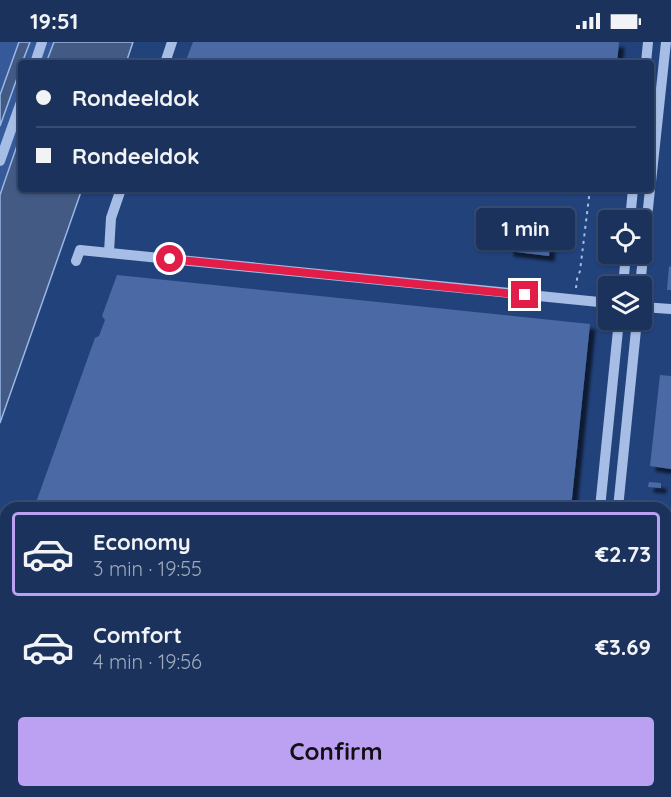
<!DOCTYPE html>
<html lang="en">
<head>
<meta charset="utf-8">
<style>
  body { margin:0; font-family:Quicksand,sans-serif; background:#233a62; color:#f1f3f6; height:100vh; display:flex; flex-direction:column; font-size:22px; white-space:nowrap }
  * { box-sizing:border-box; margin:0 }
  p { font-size:20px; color:#9faabb }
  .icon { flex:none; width:33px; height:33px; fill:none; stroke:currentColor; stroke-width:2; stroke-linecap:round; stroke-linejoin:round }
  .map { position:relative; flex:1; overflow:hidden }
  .sheet { position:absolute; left:0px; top:460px; width:672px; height:296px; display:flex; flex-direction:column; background:#1a325c; border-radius:18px 18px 0 0; box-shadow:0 2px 4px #0004,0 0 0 2px #384d72 }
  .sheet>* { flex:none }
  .banner { position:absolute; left:18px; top:18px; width:636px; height:132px; border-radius:6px; box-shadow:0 2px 4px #0004,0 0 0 2px #384d72; display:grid; align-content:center; height:132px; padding:0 18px; background:#1a325c }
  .fabs { position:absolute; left:598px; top:168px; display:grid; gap:12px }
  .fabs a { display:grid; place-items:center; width:54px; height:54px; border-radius:6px; background:#1a325c; box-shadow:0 2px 4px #0004,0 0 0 2px #384d72; font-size:30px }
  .end { position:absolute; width:27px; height:27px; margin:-14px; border:8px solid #e11d48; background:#fff; box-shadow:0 0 0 3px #fff }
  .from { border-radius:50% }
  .bubble { position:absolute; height:42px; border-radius:6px; background:#1a325c; box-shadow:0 2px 4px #0004,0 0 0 2px #384d72; font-size:20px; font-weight:800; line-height:42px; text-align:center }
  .banner b { display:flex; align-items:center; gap:21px; height:57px; font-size:22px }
  .banner b+b { border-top:2px solid #384d72 }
  .banner i { width:15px; height:15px; background:#f1f3f6 }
  ul { padding:10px 0 0; list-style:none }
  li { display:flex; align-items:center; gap:18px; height:84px; margin:0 12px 9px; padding:0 6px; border:3px solid transparent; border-radius:6px }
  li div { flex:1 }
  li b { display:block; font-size:22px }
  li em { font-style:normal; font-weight:800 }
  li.current { border-color:#bca0f2 }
  li>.icon { width:54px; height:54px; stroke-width:1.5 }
  .action { display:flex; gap:12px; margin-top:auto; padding:12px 18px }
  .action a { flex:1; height:69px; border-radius:6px; background:#bca0f2; color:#111; font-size:24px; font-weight:800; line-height:69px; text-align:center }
  .status { display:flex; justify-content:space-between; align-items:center; height:42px; padding:0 30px; background:#1a325c; direction:ltr }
  .status svg { height:16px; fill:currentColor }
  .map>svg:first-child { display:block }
</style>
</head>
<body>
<div class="status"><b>19:51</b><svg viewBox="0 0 49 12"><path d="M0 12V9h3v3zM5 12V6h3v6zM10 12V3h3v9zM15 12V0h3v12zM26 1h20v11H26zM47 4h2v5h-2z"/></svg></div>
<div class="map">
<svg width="671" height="755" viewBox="0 0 671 755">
  <defs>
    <filter id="shadow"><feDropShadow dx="5.5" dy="5.5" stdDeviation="1.5" flood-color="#0009"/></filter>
  </defs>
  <rect width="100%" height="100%" fill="#22427b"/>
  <g fill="#365a99">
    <polygon points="0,0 19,0 0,53"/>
    <polygon points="30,0 54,0 46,21 22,21"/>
    <polygon points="21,25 21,92 0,153 0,84"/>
    <polygon points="666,696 671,696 671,755 604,755 605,750 666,750"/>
    <polygon points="6,744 6,750 554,750 553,755 0,755 0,745"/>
  </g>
  <g fill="#425a84" stroke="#99b7e6" stroke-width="1.5">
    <polygon points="19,0 30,0 22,21 21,21 21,25 0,84 0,53"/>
    <polygon points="54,0 133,0 126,21 46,21"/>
    <polygon points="21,92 21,147 82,147 0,381 0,153"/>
  </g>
  <g fill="#4b6ba5" filter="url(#shadow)">
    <polygon points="193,0 619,0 617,21 185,21"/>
    <polygon points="509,199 550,204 549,214 508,209"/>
    <polygon points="669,224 671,225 671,248 667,248"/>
    <polygon points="117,233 590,282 571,466 34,466 95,296 99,294 105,278 102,274"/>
    <polygon points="660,333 671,334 671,427 650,424"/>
    <polygon points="649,440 661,441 661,446 648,445"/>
    <polygon points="668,595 671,596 671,612 666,611"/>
  </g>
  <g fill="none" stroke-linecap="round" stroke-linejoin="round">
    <g stroke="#a6bde5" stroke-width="2" stroke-dasharray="3 4.5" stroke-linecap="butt">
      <polyline points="576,246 577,237 580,229 590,147"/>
      <polyline points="666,682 671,682"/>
      <polyline points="0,729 6,728"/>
    </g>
    <g stroke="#a6bde5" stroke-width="10">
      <polyline points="35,21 42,0"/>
      <polyline points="165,21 172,0"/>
      <polyline points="646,21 648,0"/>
      <polyline points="0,119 21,60"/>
      <polyline points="651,140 666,0"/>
      <polyline points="630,178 633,147"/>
      <polyline points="109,210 111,176 121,147"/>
      <polyline points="76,219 80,208 609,261"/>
      <polyline points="623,244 626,212"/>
      <polyline points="640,244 650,147"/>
      <polyline points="642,265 671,267"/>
      <polyline points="600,466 619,278"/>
      <polyline points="618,466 637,278"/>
    </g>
  </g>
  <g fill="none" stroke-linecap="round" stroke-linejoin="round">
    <polyline stroke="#e11d48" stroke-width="8" points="170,217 525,253"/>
  </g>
</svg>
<div class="fabs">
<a><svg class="icon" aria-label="locate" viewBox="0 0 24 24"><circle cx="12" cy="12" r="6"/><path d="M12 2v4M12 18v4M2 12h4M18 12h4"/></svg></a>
<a><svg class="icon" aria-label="layers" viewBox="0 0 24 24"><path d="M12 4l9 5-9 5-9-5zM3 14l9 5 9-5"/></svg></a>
</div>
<i class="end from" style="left:170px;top:217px"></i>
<i class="end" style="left:525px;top:253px"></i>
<div class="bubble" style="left:476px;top:166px;width:99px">1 min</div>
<div class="banner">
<b><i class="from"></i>Rondeeldok</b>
<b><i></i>Rondeeldok</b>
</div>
<section class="sheet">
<ul>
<li class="current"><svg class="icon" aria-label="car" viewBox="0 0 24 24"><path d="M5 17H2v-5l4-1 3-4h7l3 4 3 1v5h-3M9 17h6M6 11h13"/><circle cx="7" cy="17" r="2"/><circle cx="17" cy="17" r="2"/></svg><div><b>Economy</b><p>3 min · 19:55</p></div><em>€2.73</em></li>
<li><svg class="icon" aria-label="car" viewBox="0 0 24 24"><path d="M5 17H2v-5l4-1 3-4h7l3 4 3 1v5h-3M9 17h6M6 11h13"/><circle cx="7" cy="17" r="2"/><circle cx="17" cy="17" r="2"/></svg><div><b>Comfort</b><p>4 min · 19:56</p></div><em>€3.69</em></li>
</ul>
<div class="action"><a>Confirm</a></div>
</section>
</div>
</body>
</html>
